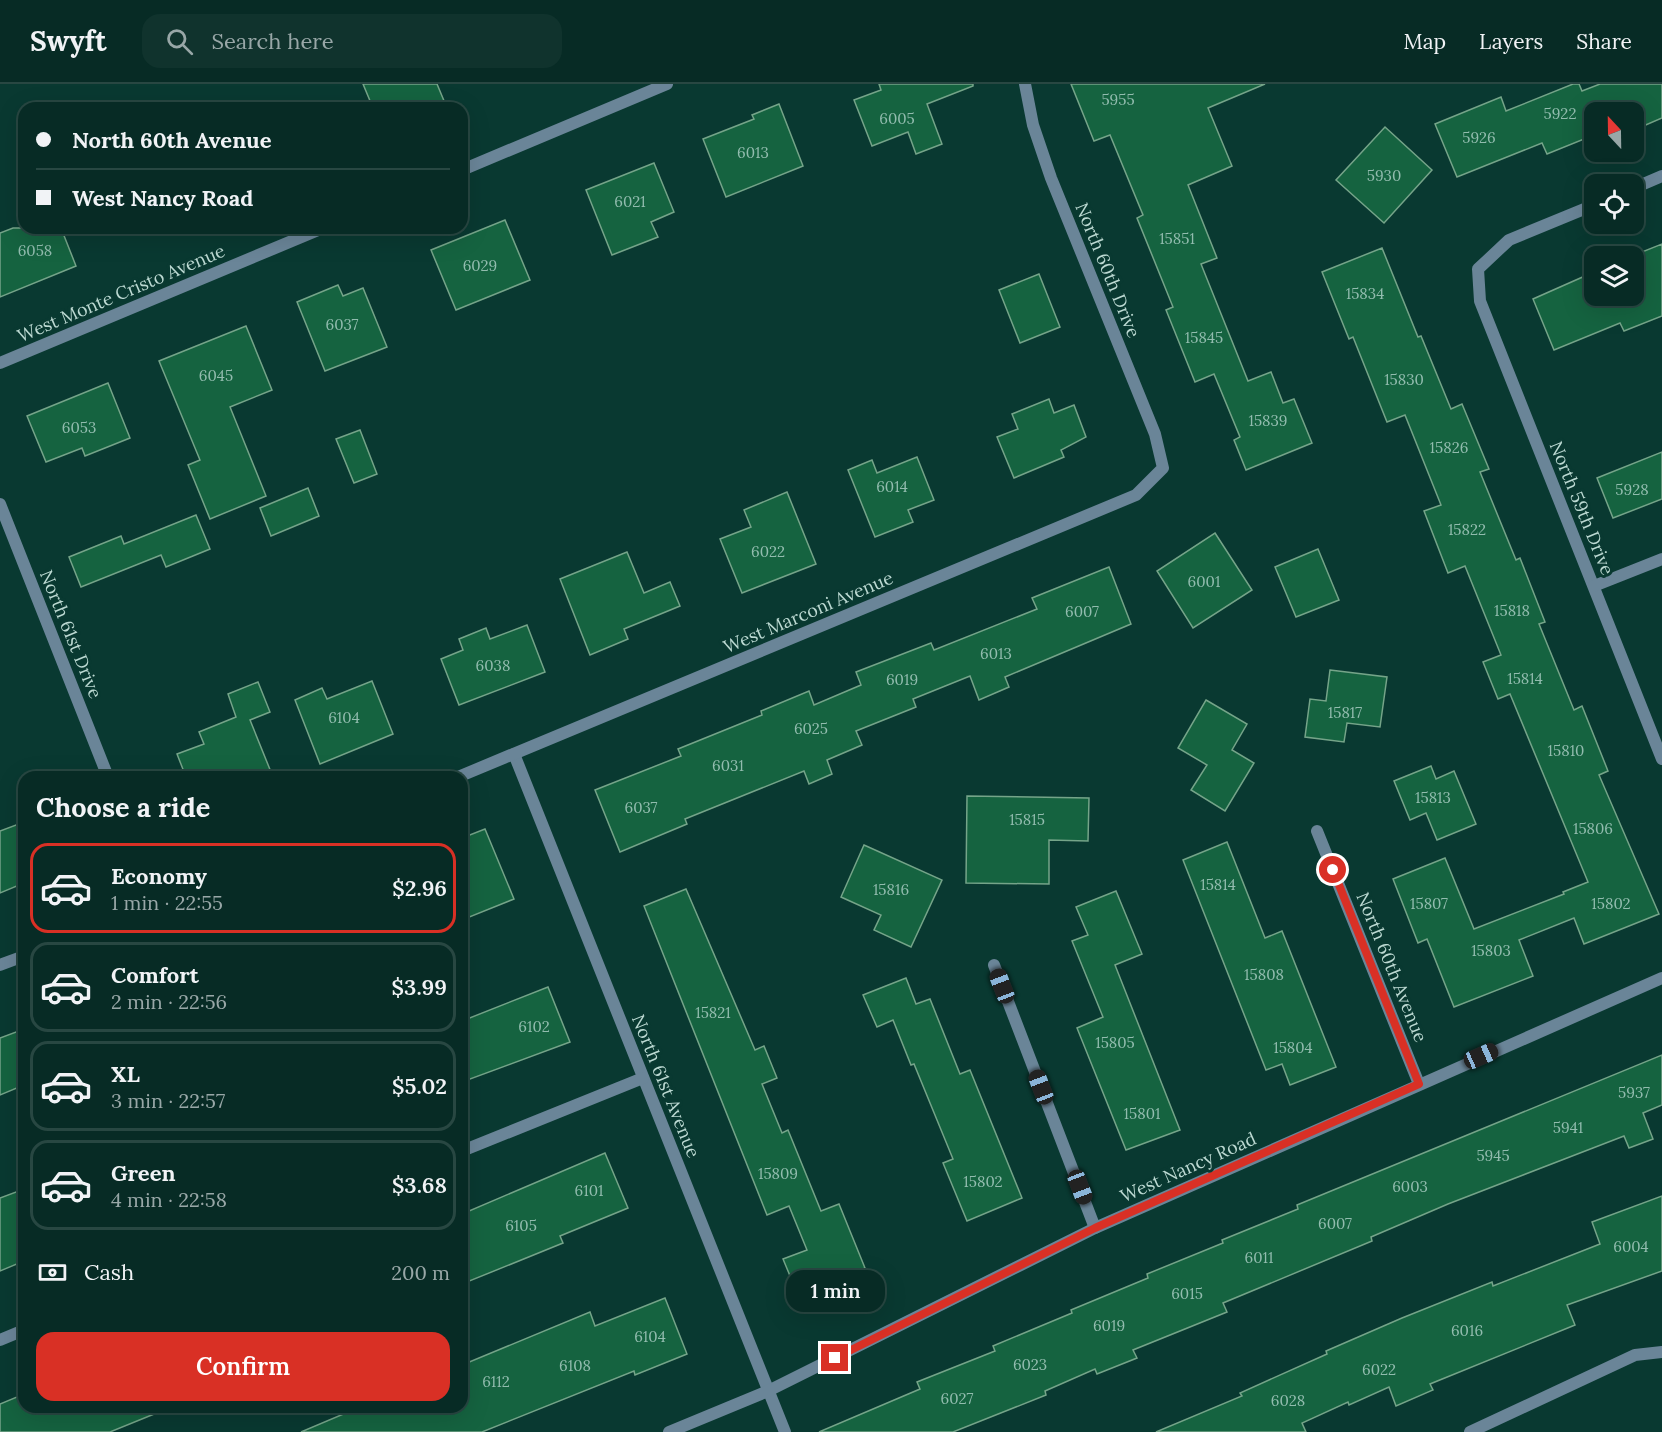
<!DOCTYPE html>
<html lang="en">
<head>
<meta charset="utf-8">
<style>
  body { margin:0; font-family:Lora,serif; background:#10332d; color:#f1f3f6; height:100vh; display:flex; flex-direction:column; font-size:22px; white-space:nowrap }
  * { box-sizing:border-box; margin:0 }
  p { font-size:20px; color:#98a7a7 }
  .icon { flex:none; width:33px; height:33px; fill:none; stroke:currentColor; stroke-width:2; stroke-linecap:round; stroke-linejoin:round }
  .map { position:relative; flex:1; overflow:hidden }
  .sheet { position:absolute; left:18px; top:687px; width:450px; height:642px; display:flex; flex-direction:column; background:#072b25; border-radius:18px; box-shadow:0 6px 24px #0002,0 0 0 2px #284742 }
  .sheet>* { flex:none }
  .top-card { position:absolute; left:18px; top:18px; width:450px; height:132px; border-radius:18px; box-shadow:0 6px 24px #0002,0 0 0 2px #284742; display:grid; align-content:center; height:132px; padding:0 18px; background:#072b25 }
  .needle { width:39px; rotate:338deg }
  .buttons { position:absolute; left:1584px; top:18px; display:grid; gap:12px }
  .buttons a { display:grid; place-items:center; width:60px; height:60px; border-radius:12px; background:#072b25; box-shadow:0 6px 24px #0002,0 0 0 2px #284742; font-size:30px }
  .end { position:absolute; width:27px; height:27px; margin:-14px; border:8px solid #d93025; background:#fff; box-shadow:0 0 0 3px #fff }
  .from { border-radius:50% }
  .bubble { position:absolute; height:42px; border-radius:18px; background:#072b25; box-shadow:0 6px 24px #0002,0 0 0 2px #284742; font-size:20px; font-weight:600; line-height:42px; text-align:center }
  .car { position:absolute; width:18px; height:36px; margin:-18px -9px; border-radius:8px; box-shadow:0 0 4px 2px #0007; background:linear-gradient(#222 24%,#8ab4d8 0 40%,#222 0 76%,#8ab4d8 0 86%,#222 0) }
  .top-card b { display:flex; align-items:center; gap:21px; height:57px; font-size:22px }
  .top-card b+b { border-top:2px solid #284742 }
  .top-card i { width:15px; height:15px; background:#f1f3f6 }
  ul { padding:0; list-style:none }
  li { display:flex; align-items:center; gap:18px; height:90px; margin:0 12px 9px; padding:0 6px; border:3px solid #284742; border-radius:18px }
  li div { flex:1 }
  li b { display:block; font-size:22px }
  li em { font-style:normal; font-weight:600 }
  li.on { border-color:#d93025 }
  li>.icon { width:54px; height:54px; stroke-width:1.5 }
  h2 { padding:0 18px; font-size:27px; line-height:72px }
  .pay { display:flex; align-items:center; gap:15px; height:66px; padding:0 18px; font-size:22px }
  .pay p { margin-inline-start:auto }
  .primary-button { display:flex; gap:12px; margin-top:auto; padding:12px 18px }
  .primary-button a { flex:1; height:69px; border-radius:18px; background:#d93025; color:#fff; font-size:24px; font-weight:600; line-height:69px; text-align:center }
  header { display:flex; align-items:center; gap:36px; box-sizing:border-box; height:84px; padding:0 30px; background:#072b25; border-bottom:2px solid #284742 }
  header strong { font-size:28px }
  nav { display:flex; gap:33px; margin-inline-start:auto; font-size:21px }
  .search { width:420px; height:54px; background:#10332d; display:flex; align-items:center; gap:15px; box-sizing:border-box; padding:0 21px; border-radius:18px; color:#98a7a7; font-size:22px }
  .map>svg:first-child { display:block }
</style>
</head>
<body>
<header>
<strong>Swyft</strong>
<div class="search"><svg class="icon" aria-label="search" viewBox="0 0 24 24"><circle cx="10" cy="10" r="6"/><path d="M15 15l6 6"/></svg>Search here</div>
<nav><a>Map</a><a>Layers</a><a>Share</a></nav>
</header>
<div class="map">
<svg width="1662" height="1348" viewBox="0 0 1662 1348">
  <rect width="100%" height="100%" fill="#093931"/>
  <g fill="#156340" stroke="#75a489" stroke-width="1.5">
    <polygon points="363,0 437,0 447,24 373,24"/>
    <polygon points="879,0 973,0 973,2 927,20 942,60 916,70 908,48 872,62 854,16 881,6"/>
    <polygon points="1071,0 1265,0 1208,24 1232,82 1188,101 1217,174 1201,180 1248,297 1271,288 1283,319 1294,315 1312,359 1246,386 1234,356 1240,353 1214,290 1195,298 1166,226 1173,223 1137,134 1143,131 1110,51 1094,57"/>
    <polygon points="1573,0 1579,0 1582,7 1600,0 1662,0 1662,34 1634,46 1634,28 1594,28 1594,51 1547,70 1542,59 1457,93 1435,40 1501,13 1506,27"/>
    <polygon points="779,20 803,82 726,113 703,55 754,35 752,31"/>
    <polygon points="1385,43 1432,86 1384,139 1336,96"/>
    <polygon points="654,79 674,128 651,138 658,153 612,171 586,106"/>
    <polygon points="505,136 530,196 456,226 431,166"/>
    <polygon points="13,144 61,144 76,182 0,213 0,149"/>
    <polygon points="1662,160 1662,232 1624,247 1620,239 1554,266 1533,215 1594,188 1594,212 1634,212 1632,172"/>
    <polygon points="1382,164 1418,253 1421,252 1451,325 1462,320 1489,385 1480,388 1516,476 1520,474 1545,538 1539,540 1574,626 1582,622 1608,687 1599,691 1659,830 1584,860 1574,834 1519,856 1533,892 1454,923 1427,855 1418,859 1393,795 1445,774 1474,845 1564,810 1563,808 1588,798 1510,610 1498,615 1483,578 1501,571 1465,482 1448,489 1424,427 1441,421 1405,331 1387,338 1353,253 1349,255 1322,188"/>
    <polygon points="1039,190 1060,243 1020,259 999,206"/>
    <polygon points="338,201 343,212 363,204 387,263 325,287 297,218"/>
    <polygon points="246,242 272,306 230,323 266,412 210,435 188,381 200,376 159,277"/>
    <polygon points="108,299 130,354 85,372 82,364 46,378 27,332"/>
    <polygon points="1049,315 1054,329 1074,321 1086,353 1061,366 1064,373 1014,394 997,353 1018,345 1012,330"/>
    <polygon points="360,346 377,390 354,399 336,355"/>
    <polygon points="1662,368 1662,415 1613,434 1597,394"/>
    <polygon points="917,373 934,416 908,426 913,438 875,453 848,386 872,376 877,389"/>
    <polygon points="308,404 319,432 271,452 260,424"/>
    <polygon points="787,408 816,480 742,509 720,455 751,443 744,426"/>
    <polygon points="196,431 210,465 166,483 161,471 81,503 69,473 121,452 124,460"/>
    <polygon points="1215,449 1252,506 1193,544 1157,487"/>
    <polygon points="1318,465 1339,516 1296,533 1275,483"/>
    <polygon points="627,468 644,509 670,498 680,522 624,545 628,555 590,571 560,495"/>
    <polygon points="1109,483 1131,540 1005,593 1009,603 979,616 970,592 913,615 916,623 856,647 862,661 827,676 832,690 809,700 804,687 685,735 687,740 620,768 595,706 681,672 678,665 762,631 761,627 809,607 814,621 861,601 856,588 931,559 934,566 1037,525 1032,514"/>
    <polygon points="527,541 545,588 459,621 441,575 463,566 459,555 486,544 490,555"/>
    <polygon points="1330,586 1387,593 1380,643 1347,639 1344,658 1305,653 1310,615 1326,617"/>
    <polygon points="372,597 393,650 320,680 295,616 322,604 327,615"/>
    <polygon points="258,598 270,628 250,636 273,693 186,693 177,670 204,660 199,648 236,633 228,610"/>
    <polygon points="1206,616 1247,640 1232,666 1254,679 1225,727 1191,706 1207,681 1178,664"/>
    <polygon points="1431,682 1436,695 1454,687 1476,740 1437,756 1426,729 1410,736 1394,697"/>
    <polygon points="967,712 1089,714 1088,757 1049,756 1049,800 966,799"/>
    <polygon points="24,738 24,799 0,809 0,747"/>
    <polygon points="485,745 514,815 462,836 462,754"/>
    <polygon points="1227,758 1265,854 1282,847 1336,983 1290,1001 1282,980 1266,986 1183,776"/>
    <polygon points="864,761 942,796 911,863 874,846 881,831 841,813"/>
    <polygon points="686,805 755,966 764,962 777,994 762,1000 782,1049 788,1046 821,1127 839,1120 865,1184 798,1211 783,1175 807,1166 789,1122 767,1131 644,822"/>
    <polygon points="1116,807 1142,870 1115,881 1180,1046 1126,1066 1077,944 1103,933 1072,857 1088,851 1076,823"/>
    <polygon points="906,894 916,920 930,915 960,990 970,986 1022,1114 967,1137 943,1079 953,1075 914,980 911,981 893,936 877,943 863,911"/>
    <polygon points="548,903 570,958 462,998 462,937"/>
    <polygon points="24,945 24,1001 0,1011 0,954"/>
    <polygon points="1662,971 1662,1021 1643,1029 1653,1055 1629,1064 1624,1052 1448,1120 1371,1153 1372,1157 1223,1219 1227,1228 1133,1266 1137,1274 1097,1290 1095,1285 1045,1307 1046,1311 953,1348 819,1348 920,1305 917,1298 995,1267 993,1262 1072,1229 1071,1226 1148,1194 1147,1190 1223,1159 1222,1156 1298,1125 1297,1121"/>
    <polygon points="605,1069 628,1124 560,1152 563,1159 462,1200 462,1130"/>
    <polygon points="24,1105 24,1177 0,1187 0,1114"/>
    <polygon points="1662,1112 1662,1187 1567,1221 1575,1241 1430,1300 1433,1306 1396,1322 1389,1303 1349,1321 1348,1318 1302,1339 1306,1348 1156,1348 1242,1312 1240,1309 1327,1270 1326,1267 1402,1234 1492,1198 1493,1202 1600,1160 1592,1138"/>
    <polygon points="665,1214 687,1270 635,1291 634,1287 482,1348 301,1348 360,1323 462,1323 462,1281 590,1228 595,1242"/>
    <polygon points="24,1310 24,1323 169,1324 110,1348 0,1348 0,1320"/>
  </g>
  <g fill="none" stroke-linecap="round" stroke-linejoin="round">
    <g stroke="#6a8598" stroke-width="12">
      <polyline points="462,86 667,0"/>
      <polyline points="1634,104 1662,92"/>
      <polyline points="1594,121 1509,156 1478,185 1480,217 1662,675"/>
      <polyline points="0,279 323,144"/>
      <polyline points="0,420 108,693"/>
      <polyline points="1594,502 1662,475"/>
      <polyline points="514,670 785,1348"/>
      <polyline points="458,693 1136,411 1163,384 1155,350 1051,94 1033,41 1025,0"/>
      <polyline points="1317,747 1419,1000"/>
      <polyline points="0,881 24,872"/>
      <polyline points="994,881 1095,1144"/>
      <polyline points="462,1067 643,994"/>
      <polyline points="0,1256 24,1246"/>
      <polyline points="669,1348 768,1307 1095,1144 1662,894"/>
      <polyline points="1470,1348 1635,1271 1662,1268"/>
    </g>
  </g>
  <g fill="none" stroke-linecap="round" stroke-linejoin="round">
    <polyline stroke="#d93025" stroke-width="8" points="835,1274 1095,1144 1419,1000 1333,786"/>
  </g>
  <g text-anchor="middle" dominant-baseline="central" stroke-width="6" stroke-linejoin="round" paint-order="stroke">
    <g font-size="15" fill="#92bcae">
      <text x="1118" y="15">5955</text>
      <text x="1560" y="29">5922</text>
      <text x="897" y="34">6005</text>
      <text x="1479" y="53">5926</text>
      <text x="753" y="68">6013</text>
      <text x="1384" y="91">5930</text>
      <text x="630" y="117">6021</text>
      <text x="1177" y="154">15851</text>
      <text x="35" y="166">6058</text>
      <text x="480" y="181">6029</text>
      <text x="1365" y="209">15834</text>
      <text x="342" y="240">6037</text>
      <text x="1204" y="253">15845</text>
      <text x="216" y="291">6045</text>
      <text x="1404" y="295">15830</text>
      <text x="1268" y="336">15839</text>
      <text x="79" y="343">6053</text>
      <text x="1449" y="363">15826</text>
      <text x="892" y="402">6014</text>
      <text x="1632" y="405">5928</text>
      <text x="1467" y="445">15822</text>
      <text x="768" y="467">6022</text>
      <text x="1204" y="497">6001</text>
      <text x="1512" y="526">15818</text>
      <text x="1082" y="527">6007</text>
      <text x="996" y="569">6013</text>
      <text x="493" y="581">6038</text>
      <text x="1525" y="594">15814</text>
      <text x="902" y="595">6019</text>
      <text x="1345" y="628">15817</text>
      <text x="344" y="633">6104</text>
      <text x="811" y="644">6025</text>
      <text x="1566" y="666">15810</text>
      <text x="728" y="681">6031</text>
      <text x="1433" y="713">15813</text>
      <text x="641" y="723">6037</text>
      <text x="1027" y="735">15815</text>
      <text x="1593" y="744">15806</text>
      <text x="1218" y="800">15814</text>
      <text x="891" y="805">15816</text>
      <text x="1429" y="819">15807</text>
      <text x="1611" y="819">15802</text>
      <text x="1491" y="866">15803</text>
      <text x="1264" y="890">15808</text>
      <text x="713" y="928">15821</text>
      <text x="534" y="942">6102</text>
      <text x="1115" y="958">15805</text>
      <text x="1293" y="963">15804</text>
      <text x="1634" y="1008">5937</text>
      <text x="1142" y="1029">15801</text>
      <text x="1568" y="1043">5941</text>
      <text x="1493" y="1071">5945</text>
      <text x="778" y="1089">15809</text>
      <text x="983" y="1097">15802</text>
      <text x="1410" y="1102">6003</text>
      <text x="589" y="1106">6101</text>
      <text x="1335" y="1139">6007</text>
      <text x="521" y="1141">6105</text>
      <text x="1631" y="1162">6004</text>
      <text x="1259" y="1173">6011</text>
      <text x="1187" y="1209">6015</text>
      <text x="1109" y="1241">6019</text>
      <text x="1467" y="1246">6016</text>
      <text x="650" y="1252">6104</text>
      <text x="1030" y="1280">6023</text>
      <text x="575" y="1281">6108</text>
      <text x="1379" y="1285">6022</text>
      <text x="496" y="1297">6112</text>
      <text x="957" y="1314">6027</text>
      <text x="1288" y="1316">6028</text>
    </g>
    <g font-size="18" fill="#bcd9d2" stroke="#093931">
      <text transform="translate(1108 186) rotate(68)">North 60th Drive</text>
      <text transform="translate(121 209) rotate(-23)">West Monte Cristo Avenue</text>
      <text transform="translate(1582 424) rotate(68)">North 59th Drive</text>
      <text transform="translate(808 528) rotate(-23)">West Marconi Avenue</text>
      <text transform="translate(71 550) rotate(68)">North 61st Drive</text>
      <text transform="translate(1392 883) rotate(68)">North 60th Avenue</text>
      <text transform="translate(666 1002) rotate(68)">North 61st Avenue</text>
      <text transform="translate(1188 1083) rotate(-24)">West Nancy Road</text>
    </g>
  </g>
</svg>
<div class="buttons">
<a><svg class="needle" viewBox="-14 -14 28 28"><path d="M0-13l5 13h-10z" fill="#e53935"/><path d="M0 13l5-13h-10z" fill="#98a7a7"/></svg></a>
<a><svg class="icon" aria-label="locate" viewBox="0 0 24 24"><circle cx="12" cy="12" r="6"/><path d="M12 2v4M12 18v4M2 12h4M18 12h4"/></svg></a>
<a><svg class="icon" aria-label="layers" viewBox="0 0 24 24"><path d="M12 4l9 5-9 5-9-5zM3 14l9 5 9-5"/></svg></a>
</div>
<i class="end from" style="left:1333px;top:786px"></i>
<i class="end" style="left:835px;top:1274px"></i>
<div class="bubble" style="left:786px;top:1186px;width:99px">1 min</div>
<i class="car" style="left:1002px;top:902px;rotate:339deg"></i>
<i class="car" style="left:1481px;top:972px;rotate:66deg"></i>
<i class="car" style="left:1041px;top:1003px;rotate:339deg"></i>
<i class="car" style="left:1080px;top:1103px;rotate:159deg"></i>
<div class="top-card">
<b><i class="from"></i>North 60th Avenue</b>
<b><i></i>West Nancy Road</b>
</div>
<section class="sheet">
<h2>Choose a ride</h2>
<ul>
<li class="on"><svg class="icon" aria-label="car" viewBox="0 0 24 24"><path d="M5 17H2v-5l4-1 3-4h7l3 4 3 1v5h-3M9 17h6M6 11h13"/><circle cx="7" cy="17" r="2"/><circle cx="17" cy="17" r="2"/></svg><div><b>Economy</b><p>1 min · 22:55</p></div><em>$2.96</em></li>
<li><svg class="icon" aria-label="car" viewBox="0 0 24 24"><path d="M5 17H2v-5l4-1 3-4h7l3 4 3 1v5h-3M9 17h6M6 11h13"/><circle cx="7" cy="17" r="2"/><circle cx="17" cy="17" r="2"/></svg><div><b>Comfort</b><p>2 min · 22:56</p></div><em>$3.99</em></li>
<li><svg class="icon" aria-label="car" viewBox="0 0 24 24"><path d="M5 17H2v-5l4-1 3-4h7l3 4 3 1v5h-3M9 17h6M6 11h13"/><circle cx="7" cy="17" r="2"/><circle cx="17" cy="17" r="2"/></svg><div><b>XL</b><p>3 min · 22:57</p></div><em>$5.02</em></li>
<li><svg class="icon" aria-label="car" viewBox="0 0 24 24"><path d="M5 17H2v-5l4-1 3-4h7l3 4 3 1v5h-3M9 17h6M6 11h13"/><circle cx="7" cy="17" r="2"/><circle cx="17" cy="17" r="2"/></svg><div><b>Green</b><p>4 min · 22:58</p></div><em>$3.68</em></li>
</ul>
<div class="pay"><svg class="icon" aria-label="cash" viewBox="0 0 24 24"><path d="M3 7h18v10H3z"/><circle cx="12" cy="12" r="2"/></svg>Cash<p>200 m</p></div>
<div class="primary-button"><a>Confirm</a></div>
</section>
</div>
</body>
</html>
